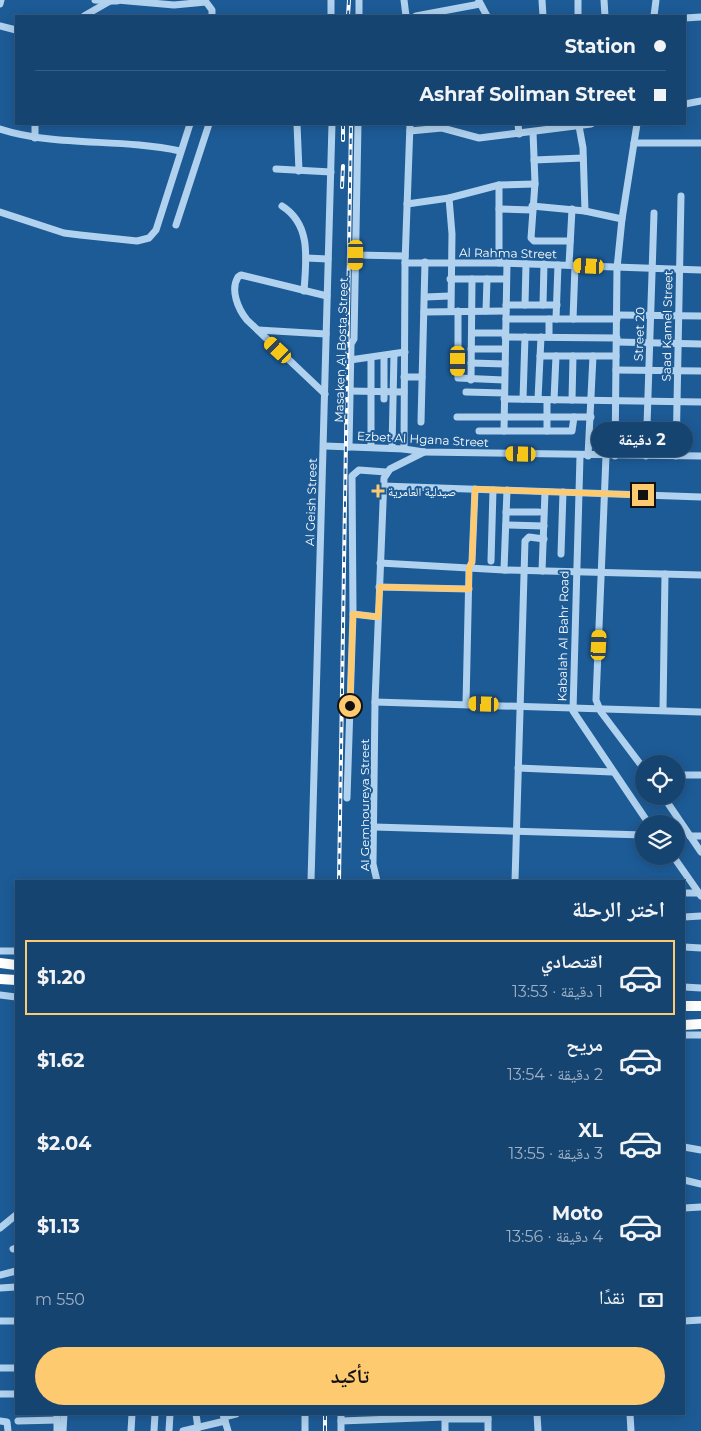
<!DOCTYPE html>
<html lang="ar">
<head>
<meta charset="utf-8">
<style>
  body { margin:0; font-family:Montserrat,"Noto Naskh Arabic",sans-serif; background:#234e78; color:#f1f3f6; direction:rtl; height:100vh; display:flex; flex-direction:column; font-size:19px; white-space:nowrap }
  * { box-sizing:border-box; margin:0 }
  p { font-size:16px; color:#9eb0c3 }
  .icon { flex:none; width:28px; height:28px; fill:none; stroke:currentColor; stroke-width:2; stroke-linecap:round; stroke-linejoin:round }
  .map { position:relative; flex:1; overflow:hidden; direction:ltr }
  .side { position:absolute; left:15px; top:880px; width:670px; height:535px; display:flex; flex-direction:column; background:#164470; border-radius:0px; box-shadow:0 2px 12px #0003,0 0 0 1px #355c83; direction:rtl }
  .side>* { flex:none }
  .banner { position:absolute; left:15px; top:15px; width:671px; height:110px; border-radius:0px; box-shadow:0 2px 12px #0003,0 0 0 1px #355c83; direction:rtl; display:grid; align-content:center; height:110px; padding:0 20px; background:#164470 }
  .fabs { position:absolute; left:635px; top:755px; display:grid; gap:10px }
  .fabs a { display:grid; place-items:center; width:50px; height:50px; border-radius:50%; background:#164470; box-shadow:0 2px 12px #0003,0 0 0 1px #355c83; font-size:25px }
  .end { position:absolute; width:22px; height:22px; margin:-11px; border:6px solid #feca6f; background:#111; box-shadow:0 0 0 2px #111 }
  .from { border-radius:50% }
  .bubble { position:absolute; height:35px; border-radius:18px; background:#164470; box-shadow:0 2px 12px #0003,0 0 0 1px #355c83; font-size:16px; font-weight:700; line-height:35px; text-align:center; direction:rtl }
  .car { position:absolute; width:15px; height:30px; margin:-15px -8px; border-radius:6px; box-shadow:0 0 4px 1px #0007; background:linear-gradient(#f5c518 24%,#345 0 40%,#f5c518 0 76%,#345 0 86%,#f5c518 0) }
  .banner b { display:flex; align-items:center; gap:18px; height:48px; font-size:19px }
  .banner b+b { border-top:1px solid #355c83 }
  .banner i { width:12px; height:12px; background:#f1f3f6 }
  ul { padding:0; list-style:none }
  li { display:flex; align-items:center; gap:15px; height:75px; margin:0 10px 8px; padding:0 10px; border:2px solid transparent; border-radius:0px }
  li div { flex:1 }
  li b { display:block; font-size:19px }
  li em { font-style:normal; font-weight:700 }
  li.current { border-color:#feca6f }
  li>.icon { width:45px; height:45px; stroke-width:1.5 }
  h2 { padding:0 20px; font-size:22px; line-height:60px }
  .pay { display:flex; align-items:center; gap:12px; height:55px; padding:0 20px; font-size:19px }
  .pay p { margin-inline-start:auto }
  .cta { display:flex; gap:10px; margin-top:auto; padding:10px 20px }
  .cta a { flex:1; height:58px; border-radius:30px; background:#feca6f; color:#111; font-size:20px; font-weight:700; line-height:58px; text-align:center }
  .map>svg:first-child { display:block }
</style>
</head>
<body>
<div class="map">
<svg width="701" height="1431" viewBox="0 0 701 1431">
  <rect width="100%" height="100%" fill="#1d5b96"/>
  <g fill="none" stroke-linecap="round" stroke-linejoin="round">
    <g stroke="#b0d2ef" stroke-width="7">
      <polyline points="95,0 110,1"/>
      <polyline points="117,0 174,5 206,2 212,10 212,16"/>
      <polyline points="331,0 331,16"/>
      <polyline points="404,0 406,16"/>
      <polyline points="542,0 543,16"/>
      <polyline points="578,0 578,16"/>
      <polyline points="604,0 605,16"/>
      <polyline points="479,1 487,16"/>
      <polyline points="0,4 1,0"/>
      <polyline points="84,16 110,1 117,1"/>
      <polyline points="359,16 359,0"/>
      <polyline points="416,16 480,4"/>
      <polyline points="654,16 656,0"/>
      <polyline points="685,18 701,17"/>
      <polyline points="0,26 16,30"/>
      <polyline points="685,104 701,101"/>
      <polyline points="297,124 299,171"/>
      <polyline points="518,124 519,134"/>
      <polyline points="579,126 583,148 585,211"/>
      <path d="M0,129c56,18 120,9 180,22"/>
      <polyline points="410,131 442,128 479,138 591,124"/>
      <polyline points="533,132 535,183 531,238 534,241 570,241"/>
      <polyline points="35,138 35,124"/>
      <polyline points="634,143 701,143"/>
      <polyline points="534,160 583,158"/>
      <polyline points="276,169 331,172"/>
      <polyline points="449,198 452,234 451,311"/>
      <polyline points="407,204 449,198 499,185 535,184"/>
      <path d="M282,206c30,19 24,54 22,85"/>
      <polyline points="532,206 585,211 622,219"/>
      <polyline points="499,209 532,210"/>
      <polyline points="0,212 64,233 80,235 137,241 149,238 156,230 190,124"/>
      <polyline points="176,225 209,124"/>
      <polyline points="356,255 405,256"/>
      <polyline points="306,258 328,259"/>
      <polyline points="405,263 499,263 701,270"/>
      <polyline points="499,263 499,185"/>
      <polyline points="569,265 572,209"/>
      <polyline points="450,279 506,279"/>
      <polyline points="425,297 450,296"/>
      <polyline points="506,305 557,305"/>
      <polyline points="525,305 526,264"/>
      <polyline points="543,305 544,264"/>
      <polyline points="458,311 458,378 504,380"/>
      <polyline points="486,311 487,279"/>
      <polyline points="424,312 506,311"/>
      <polyline points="617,315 701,316"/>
      <polyline points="506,319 617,319"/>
      <polyline points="556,319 558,265"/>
      <polyline points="573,319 575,266"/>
      <polyline points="258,330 326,334"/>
      <polyline points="472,333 505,333"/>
      <polyline points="505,337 617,338"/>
      <polyline points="549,337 549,319"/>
      <polyline points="617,342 701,344"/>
      <polyline points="471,349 505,349"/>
      <polyline points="540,356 616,356"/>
      <polyline points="350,360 405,352"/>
      <polyline points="471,363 505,364"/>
      <polyline points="616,370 701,371"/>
      <polyline points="404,377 422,377"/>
      <polyline points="471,380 472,279"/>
      <polyline points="349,391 404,392"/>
      <polyline points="466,392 504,393"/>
      <path d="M325,394l-78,-74c-9,-11 -17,-30 -9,-43l3,-2 86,21"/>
      <polyline points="384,399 384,356"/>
      <polyline points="504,399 701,402"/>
      <polyline points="523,399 525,337"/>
      <polyline points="538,399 541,337"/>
      <polyline points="554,400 556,356"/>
      <polyline points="572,400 573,356"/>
      <polyline points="457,417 591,417"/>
      <polyline points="421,422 425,262"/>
      <polyline points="479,431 572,431 574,417"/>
      <polyline points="504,431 507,263"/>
      <polyline points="547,431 547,400"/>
      <polyline points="325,446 404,449 424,452 701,456"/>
      <polyline points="349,447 351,344 354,339 358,124"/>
      <polyline points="371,447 371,358"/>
      <polyline points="392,448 394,354"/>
      <polyline points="404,449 405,263 410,124"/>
      <polyline points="580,456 573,711 649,824"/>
      <polyline points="588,456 593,356"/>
      <polyline points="606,456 596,700 601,712 644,769"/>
      <polyline points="615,456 617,268 622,219 637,124"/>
      <polyline points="646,456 654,213"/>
      <polyline points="676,456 681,196"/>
      <polyline points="383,486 701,497"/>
      <polyline points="506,512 539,512"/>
      <polyline points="506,525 544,526"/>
      <polyline points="561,554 563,492"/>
      <polyline points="491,561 493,490"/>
      <polyline points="380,563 504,570 701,575"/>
      <polyline points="504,570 507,490"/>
      <polyline points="542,571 545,492"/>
      <polyline points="379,587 469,589"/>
      <polyline points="353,614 378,617"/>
      <polyline points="375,702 701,712"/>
      <polyline points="466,704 469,568 472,562 475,489"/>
      <polyline points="663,710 665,574"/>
      <polyline points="518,768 612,772"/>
      <polyline points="676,775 701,775"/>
      <polyline points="663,796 701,852"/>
      <polyline points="347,798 353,614 352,476 359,470 386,472"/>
      <polyline points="374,827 644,835"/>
      <polyline points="690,836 701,836"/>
      <polyline points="673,856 701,896"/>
      <polyline points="311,881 332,124"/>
      <polyline points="377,881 373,864 375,702 384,478 390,469 424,452"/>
      <polyline points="515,881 525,541 529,537 544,539"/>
      <polyline points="684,893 699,893"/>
      <polyline points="684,917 701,916"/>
      <polyline points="684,947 701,948"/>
      <polyline points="0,951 16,951"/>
      <polyline points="684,987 701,988"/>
      <polyline points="0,995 16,997"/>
      <polyline points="684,1035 701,1035"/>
      <polyline points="684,1147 701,1150"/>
      <polyline points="684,1180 701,1184"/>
      <polyline points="684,1208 701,1207"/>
      <polyline points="0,1228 16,1215"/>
      <polyline points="13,1249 16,1248"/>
      <polyline points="0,1275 16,1271"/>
      <polyline points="0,1288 16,1287"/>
      <polyline points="0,1321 16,1321"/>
      <polyline points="684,1321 701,1320"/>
      <polyline points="0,1368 16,1368"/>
      <polyline points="0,1394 16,1394"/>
      <polyline points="196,1414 198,1428"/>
      <polyline points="223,1414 228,1431"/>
      <polyline points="341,1414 341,1431"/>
      <polyline points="488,1414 488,1431"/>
      <polyline points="537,1414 538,1431"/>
      <polyline points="630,1414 631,1431"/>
      <polyline points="445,1416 445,1431"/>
      <polyline points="224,1417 236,1414"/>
      <polyline points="445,1419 488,1419"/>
      <polyline points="0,1421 7,1422 8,1431"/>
      <polyline points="18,1421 57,1420"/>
      <polyline points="341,1421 445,1417"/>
      <polyline points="57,1431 57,1414"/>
      <polyline points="63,1431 64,1414"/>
      <polyline points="131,1431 132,1414"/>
      <polyline points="154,1431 155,1414"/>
      <polyline points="169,1431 170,1414"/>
      <polyline points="183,1431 225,1421"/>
      <polyline points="305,1431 305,1414"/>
    </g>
    <g stroke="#fff" stroke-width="10">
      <polyline points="0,963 16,965"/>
      <polyline points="0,979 16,980"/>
      <polyline points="684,1006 701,1006"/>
      <polyline points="684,1025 701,1024"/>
    </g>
    <defs>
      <g id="rail">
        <polyline points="348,16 349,0"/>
        <polyline points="343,140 343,124"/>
        <polyline points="342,187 343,166"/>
        <polyline points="339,881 351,124"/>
        <polyline points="325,1431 325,1414"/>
      </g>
    </defs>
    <use href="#rail" stroke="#fff" stroke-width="4"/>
    <use href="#rail" stroke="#1d5b96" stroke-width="2" stroke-dasharray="5.5" stroke-linecap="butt"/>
  </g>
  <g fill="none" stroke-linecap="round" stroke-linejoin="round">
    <polyline stroke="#feca6f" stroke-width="6" points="350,706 353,614 378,617 380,587 469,589 469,568 472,562 475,489 643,495"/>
  </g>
  <path fill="#feca6f" stroke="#1d5b96" stroke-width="2" d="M375.5 483.5h5v5h5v5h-5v5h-5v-5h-5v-5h5z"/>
  <g text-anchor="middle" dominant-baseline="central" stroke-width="4" stroke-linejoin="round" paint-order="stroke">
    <g font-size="12" fill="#fff" stroke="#1d5b96">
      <text transform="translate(508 253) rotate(1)">Al Rahma Street</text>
      <text transform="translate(667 326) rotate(-89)">Saad Kamel Street</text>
      <text transform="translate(639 334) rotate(-88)">Street 20</text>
      <text transform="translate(341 350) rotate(-88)">Masaken Al Bosta Street</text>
      <text transform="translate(423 439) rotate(3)">Ezbet Al Hgana Street</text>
      <text transform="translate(311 502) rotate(-88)">Al Geish Street</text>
      <text transform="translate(563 636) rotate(-89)">Kabalah Al Bahr Road</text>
      <text transform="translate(364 805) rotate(-90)">Al Gemhoureya Street</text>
    </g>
    <g font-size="12" fill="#fff" stroke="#1d5b96" text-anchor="start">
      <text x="388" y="491">صيدلية العامرية</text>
    </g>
  </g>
</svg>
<div class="fabs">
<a><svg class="icon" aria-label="locate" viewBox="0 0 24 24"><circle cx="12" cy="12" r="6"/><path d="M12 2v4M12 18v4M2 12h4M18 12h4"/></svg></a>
<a><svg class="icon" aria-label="layers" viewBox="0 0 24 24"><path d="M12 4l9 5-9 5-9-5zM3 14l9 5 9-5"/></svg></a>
</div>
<i class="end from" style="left:350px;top:706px"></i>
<i class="end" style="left:643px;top:495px"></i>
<div class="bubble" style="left:591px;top:422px;width:102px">2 دقيقة</div>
<i class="car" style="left:356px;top:255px;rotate:181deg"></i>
<i class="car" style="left:589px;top:266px;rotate:273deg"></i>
<i class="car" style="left:278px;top:350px;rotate:313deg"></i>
<i class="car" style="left:458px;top:361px;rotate:180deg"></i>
<i class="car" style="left:521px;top:454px;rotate:271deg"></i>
<i class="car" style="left:599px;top:645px;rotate:3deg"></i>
<i class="car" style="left:484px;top:704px;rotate:272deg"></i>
<div class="banner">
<b><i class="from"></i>Station</b>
<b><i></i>Ashraf Soliman Street</b>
</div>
<section class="side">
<h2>اختر الرحلة</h2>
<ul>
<li class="current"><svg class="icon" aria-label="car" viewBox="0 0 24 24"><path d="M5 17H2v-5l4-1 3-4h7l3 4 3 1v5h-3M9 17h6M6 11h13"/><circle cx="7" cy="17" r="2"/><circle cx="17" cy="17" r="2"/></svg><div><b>اقتصادي</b><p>1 دقيقة · 13:53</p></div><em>$1.20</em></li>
<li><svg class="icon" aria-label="car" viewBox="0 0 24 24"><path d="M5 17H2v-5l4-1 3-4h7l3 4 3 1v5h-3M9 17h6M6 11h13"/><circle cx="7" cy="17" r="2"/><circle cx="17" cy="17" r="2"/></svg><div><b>مريح</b><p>2 دقيقة · 13:54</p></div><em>$1.62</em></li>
<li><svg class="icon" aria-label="car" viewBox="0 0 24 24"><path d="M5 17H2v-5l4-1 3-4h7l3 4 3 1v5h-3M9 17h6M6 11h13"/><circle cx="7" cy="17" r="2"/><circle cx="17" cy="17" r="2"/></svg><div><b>XL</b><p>3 دقيقة · 13:55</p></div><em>$2.04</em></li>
<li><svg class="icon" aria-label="car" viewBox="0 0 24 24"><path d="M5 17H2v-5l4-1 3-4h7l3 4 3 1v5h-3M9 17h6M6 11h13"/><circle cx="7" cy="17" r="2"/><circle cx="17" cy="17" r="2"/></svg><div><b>Moto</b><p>4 دقيقة · 13:56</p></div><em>$1.13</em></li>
</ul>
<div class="pay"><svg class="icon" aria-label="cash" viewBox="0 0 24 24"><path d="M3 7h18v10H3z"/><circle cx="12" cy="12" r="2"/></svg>نقدًا<p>550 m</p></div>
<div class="cta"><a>تأكيد</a></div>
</section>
</div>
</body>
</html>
